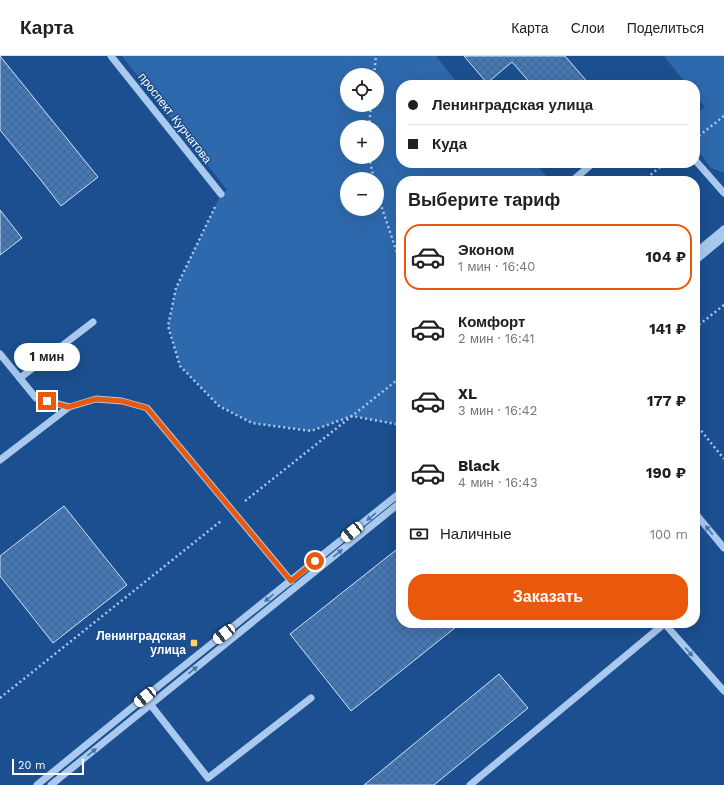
<!DOCTYPE html>
<html lang="ru">
<head>
<meta charset="utf-8">
<style>
  body { margin:0; font-family:"Work Sans",sans-serif; background:#f6f6f6; color:#202124; height:100vh; display:flex; flex-direction:column; font-size:15px; white-space:nowrap }
  * { box-sizing:border-box; margin:0 }
  p { font-size:13px; color:#757577 }
  .icon { flex:none; width:22px; height:22px; fill:none; stroke:currentColor; stroke-width:2; stroke-linecap:round; stroke-linejoin:round }
  .map { position:relative; flex:1; overflow:hidden }
  .sheet { position:absolute; left:396px; top:120px; width:304px; height:452px; display:flex; flex-direction:column; background:#fff; border-radius:16px; box-shadow:0 4px 16px #0002 }
  .sheet>* { flex:none }
  .banner { position:absolute; left:396px; top:24px; width:304px; height:88px; border-radius:16px; box-shadow:0 4px 16px #0002; display:grid; align-content:center; height:88px; padding:0 12px; background:#fff }
  .tools { position:absolute; left:340px; top:12px; display:grid; gap:8px }
  .tools a { display:grid; place-items:center; width:44px; height:44px; border-radius:50%; background:#fff; box-shadow:0 4px 16px #0002; font-size:20px }
  .scale { position:absolute; left:12px; bottom:10px; width:72px; box-sizing:border-box; padding-left:4px; border:2px solid #fff; border-top:0; font-size:11px; line-height:14px; white-space:nowrap; color:#fff; -webkit-text-stroke:3px #1b4f8f; paint-order:stroke }
  .end { position:absolute; width:18px; height:18px; margin:-9px; border:5px solid #ea580c; background:#fff; box-shadow:0 0 0 2px #fff }
  .from { border-radius:50% }
  .bubble { position:absolute; height:28px; border-radius:14px; background:#fff; box-shadow:0 4px 16px #0002; font-size:13px; font-weight:700; line-height:28px; text-align:center }
  .car { position:absolute; width:12px; height:24px; margin:-12px -6px; border-radius:5px; box-shadow:0 0 3px 1px #0007; background:linear-gradient(#fff 24%,#345 0 40%,#fff 0 76%,#345 0 86%,#fff 0) }
  .banner b { display:flex; align-items:center; gap:14px; height:38px; font-size:15px }
  .banner b+b { border-top:1px solid #e0e0e0 }
  .banner i { width:10px; height:10px; background:#202124 }
  ul { padding:0; list-style:none }
  li { display:flex; align-items:center; gap:12px; height:66px; margin:0 8px 6px; padding:0 4px; border:2px solid transparent; border-radius:16px }
  li div { flex:1 }
  li b { display:block; font-size:15px }
  li em { font-style:normal; font-weight:700 }
  li.on { border-color:#ea580c }
  li>.icon { width:36px; height:36px; stroke-width:1.5 }
  h2 { padding:0 12px; font-size:18px; line-height:48px }
  .pay { display:flex; align-items:center; gap:10px; height:44px; padding:0 12px; font-size:15px }
  .pay p { margin-inline-start:auto }
  .action { display:flex; gap:8px; margin-top:auto; padding:8px 12px }
  .action a { flex:1; height:46px; border-radius:16px; background:#ea580c; color:#fff; font-size:16px; font-weight:700; line-height:46px; text-align:center }
  header { display:flex; align-items:center; gap:24px; box-sizing:border-box; height:56px; padding:0 20px; background:#fff; border-bottom:1px solid #e0e0e0 }
  header strong { font-size:19px }
  nav { display:flex; gap:22px; margin-inline-start:auto; font-size:14px }
  .map>svg:first-child { display:block }
</style>
</head>
<body>
<header>
<strong>Карта</strong>
<nav><a>Карта</a><a>Слои</a><a>Поделиться</a></nav>
</header>
<div class="map">
<svg width="724" height="729" viewBox="0 0 724 729">
  <defs>
    <pattern id="building-cross-hatch" width="8" height="8" patternUnits="userSpaceOnUse"><rect width="8" height="8" fill="#4478b7"/><path d="M0 0l8 8M0 8l8-8" fill="none" stroke="#486282"/></pattern>
  </defs>
  <rect width="100%" height="100%" fill="#1b4f8f"/>
  <g fill="#2e69ad" fill-rule="evenodd">
    <path d="M122,0h314l23,29h-58v78h121l5,6 10,-4 13,16h-149v244l-49,-9 -41,15 -59,-8 -33,-17 -39,-40 -12,-40 8,-38 45,-94 6,-4zM347,19h30v30h-30zM347,71h30v30h-30zM347,123h30v30h-30z"/>
    <polygon points="664,0 724,0 724,117 711,112 695,90 695,59 705,51 695,39 695,29 687,29"/>
  </g>
  <g fill="url(#building-cross-hatch)" stroke="#cfe3fa">
    <polygon points="0,0 98,121 61,150 40,123 0,74"/>
    <polygon points="464,0 565,0 590,29 532,29 512,6 487,27"/>
    <polygon points="0,154 22,182 0,199"/>
    <polygon points="64,450 127,529 53,587 0,520 0,500"/>
    <polygon points="401,490 401,567 461,567 351,655 290,578"/>
    <polygon points="499,618 528,652 434,729 364,729"/>
  </g>
  <g fill="none" stroke-linecap="round" stroke-linejoin="round">
    <g stroke="#a9c9ee" stroke-width="2.5" stroke-dasharray="2 3" stroke-linecap="butt">
      <polyline points="374,19 376,0"/>
      <polyline points="369,71 371,49"/>
      <polyline points="695,83 724,60"/>
      <polyline points="369,101 374,123"/>
      <polyline points="643,125 665,107"/>
      <polyline points="377,137 401,209"/>
      <polyline points="215,151 176,232 168,270 180,310 219,350 252,367 311,375 352,360 401,369"/>
      <polyline points="695,272 724,249"/>
      <polyline points="695,367 724,403"/>
      <polyline points="245,445 401,321"/>
      <polyline points="0,642 221,465"/>
    </g>
    <g stroke="#a9c9ee" stroke-width="7">
      <polyline points="111,0 221,138"/>
      <polyline points="695,104 724,137"/>
      <polyline points="572,125 593,107"/>
      <polyline points="695,197 724,173"/>
      <polyline points="695,205 724,181"/>
      <polyline points="0,298 36,342 69,351 96,343 122,345 147,352 291,525"/>
      <polyline points="20,322 93,266"/>
      <polyline points="0,404 69,351"/>
      <polyline points="695,457 724,492"/>
      <polyline points="664,567 724,635"/>
      <polyline points="150,648 208,722 311,642"/>
      <polyline points="37,729 145,641 401,436"/>
      <polyline points="51,729 401,446"/>
      <polyline points="470,729 664,568"/>
    </g>
  </g>
  <defs><path id="oneway-solid" d="M-6-.8H1V-3.2L6.5 0L1 3.2V.8H-6Z"/></defs>
  <g fill="#4674ac">
    <use href="#oneway-solid" transform="translate(371 461) rotate(141)"/>
    <use href="#oneway-solid" transform="translate(709 474) rotate(-129)"/>
    <use href="#oneway-solid" transform="translate(338 497) rotate(-39)"/>
    <use href="#oneway-solid" transform="translate(269 542) rotate(141)"/>
    <use href="#oneway-solid" transform="translate(689 596) rotate(49)"/>
    <use href="#oneway-solid" transform="translate(193 614) rotate(-39)"/>
    <use href="#oneway-solid" transform="translate(92 696) rotate(-39)"/>
  </g>
  <g fill="none" stroke-linecap="round" stroke-linejoin="round">
    <polyline stroke="#ea580c" stroke-width="5" points="47,345 68,351 96,343 122,345 147,352 291,525 315,505"/>
  </g>
  <rect fill="#ffd166" stroke="#1b4f8f" stroke-width="1.5" x="190" y="583" width="8" height="8" rx="2"/>
  <g text-anchor="middle" dominant-baseline="central" stroke-width="3" stroke-linejoin="round" paint-order="stroke">
    <g font-size="12" fill="#fff" stroke="#1b4f8f">
      <text transform="translate(175 62) rotate(52)">проспект Курчатова</text>
    </g>
    <g font-size="12" font-weight="bold" fill="#fff" stroke="#1b4f8f" text-anchor="end">
      <text x="186" y="580">Ленинградская<tspan x="186" dy="14">улица</tspan></text>
    </g>
  </g>
</svg>
<div class="tools">
<a><svg class="icon" aria-label="locate" viewBox="0 0 24 24"><circle cx="12" cy="12" r="6"/><path d="M12 2v4M12 18v4M2 12h4M18 12h4"/></svg></a>
<a>+</a>
<a>−</a>
</div>
<div class="scale">20 m</div>
<i class="end from" style="left:315px;top:505px"></i>
<i class="end" style="left:47px;top:345px"></i>
<div class="bubble" style="left:14px;top:287px;width:66px">1 мин</div>
<i class="car" style="left:352px;top:476px;rotate:231deg"></i>
<i class="car" style="left:224px;top:578px;rotate:232deg"></i>
<i class="car" style="left:145px;top:641px;rotate:231deg"></i>
<div class="banner">
<b><i class="from"></i>Ленинградская улица</b>
<b><i></i>Куда</b>
</div>
<section class="sheet">
<h2>Выберите тариф</h2>
<ul>
<li class="on"><svg class="icon" aria-label="car" viewBox="0 0 24 24"><path d="M5 17H2v-5l4-1 3-4h7l3 4 3 1v5h-3M9 17h6M6 11h13"/><circle cx="7" cy="17" r="2"/><circle cx="17" cy="17" r="2"/></svg><div><b>Эконом</b><p>1 мин · 16:40</p></div><em>104 ₽</em></li>
<li><svg class="icon" aria-label="car" viewBox="0 0 24 24"><path d="M5 17H2v-5l4-1 3-4h7l3 4 3 1v5h-3M9 17h6M6 11h13"/><circle cx="7" cy="17" r="2"/><circle cx="17" cy="17" r="2"/></svg><div><b>Комфорт</b><p>2 мин · 16:41</p></div><em>141 ₽</em></li>
<li><svg class="icon" aria-label="car" viewBox="0 0 24 24"><path d="M5 17H2v-5l4-1 3-4h7l3 4 3 1v5h-3M9 17h6M6 11h13"/><circle cx="7" cy="17" r="2"/><circle cx="17" cy="17" r="2"/></svg><div><b>XL</b><p>3 мин · 16:42</p></div><em>177 ₽</em></li>
<li><svg class="icon" aria-label="car" viewBox="0 0 24 24"><path d="M5 17H2v-5l4-1 3-4h7l3 4 3 1v5h-3M9 17h6M6 11h13"/><circle cx="7" cy="17" r="2"/><circle cx="17" cy="17" r="2"/></svg><div><b>Black</b><p>4 мин · 16:43</p></div><em>190 ₽</em></li>
</ul>
<div class="pay"><svg class="icon" aria-label="cash" viewBox="0 0 24 24"><path d="M3 7h18v10H3z"/><circle cx="12" cy="12" r="2"/></svg>Наличные<p>100 m</p></div>
<div class="action"><a>Заказать</a></div>
</section>
</div>
</body>
</html>
